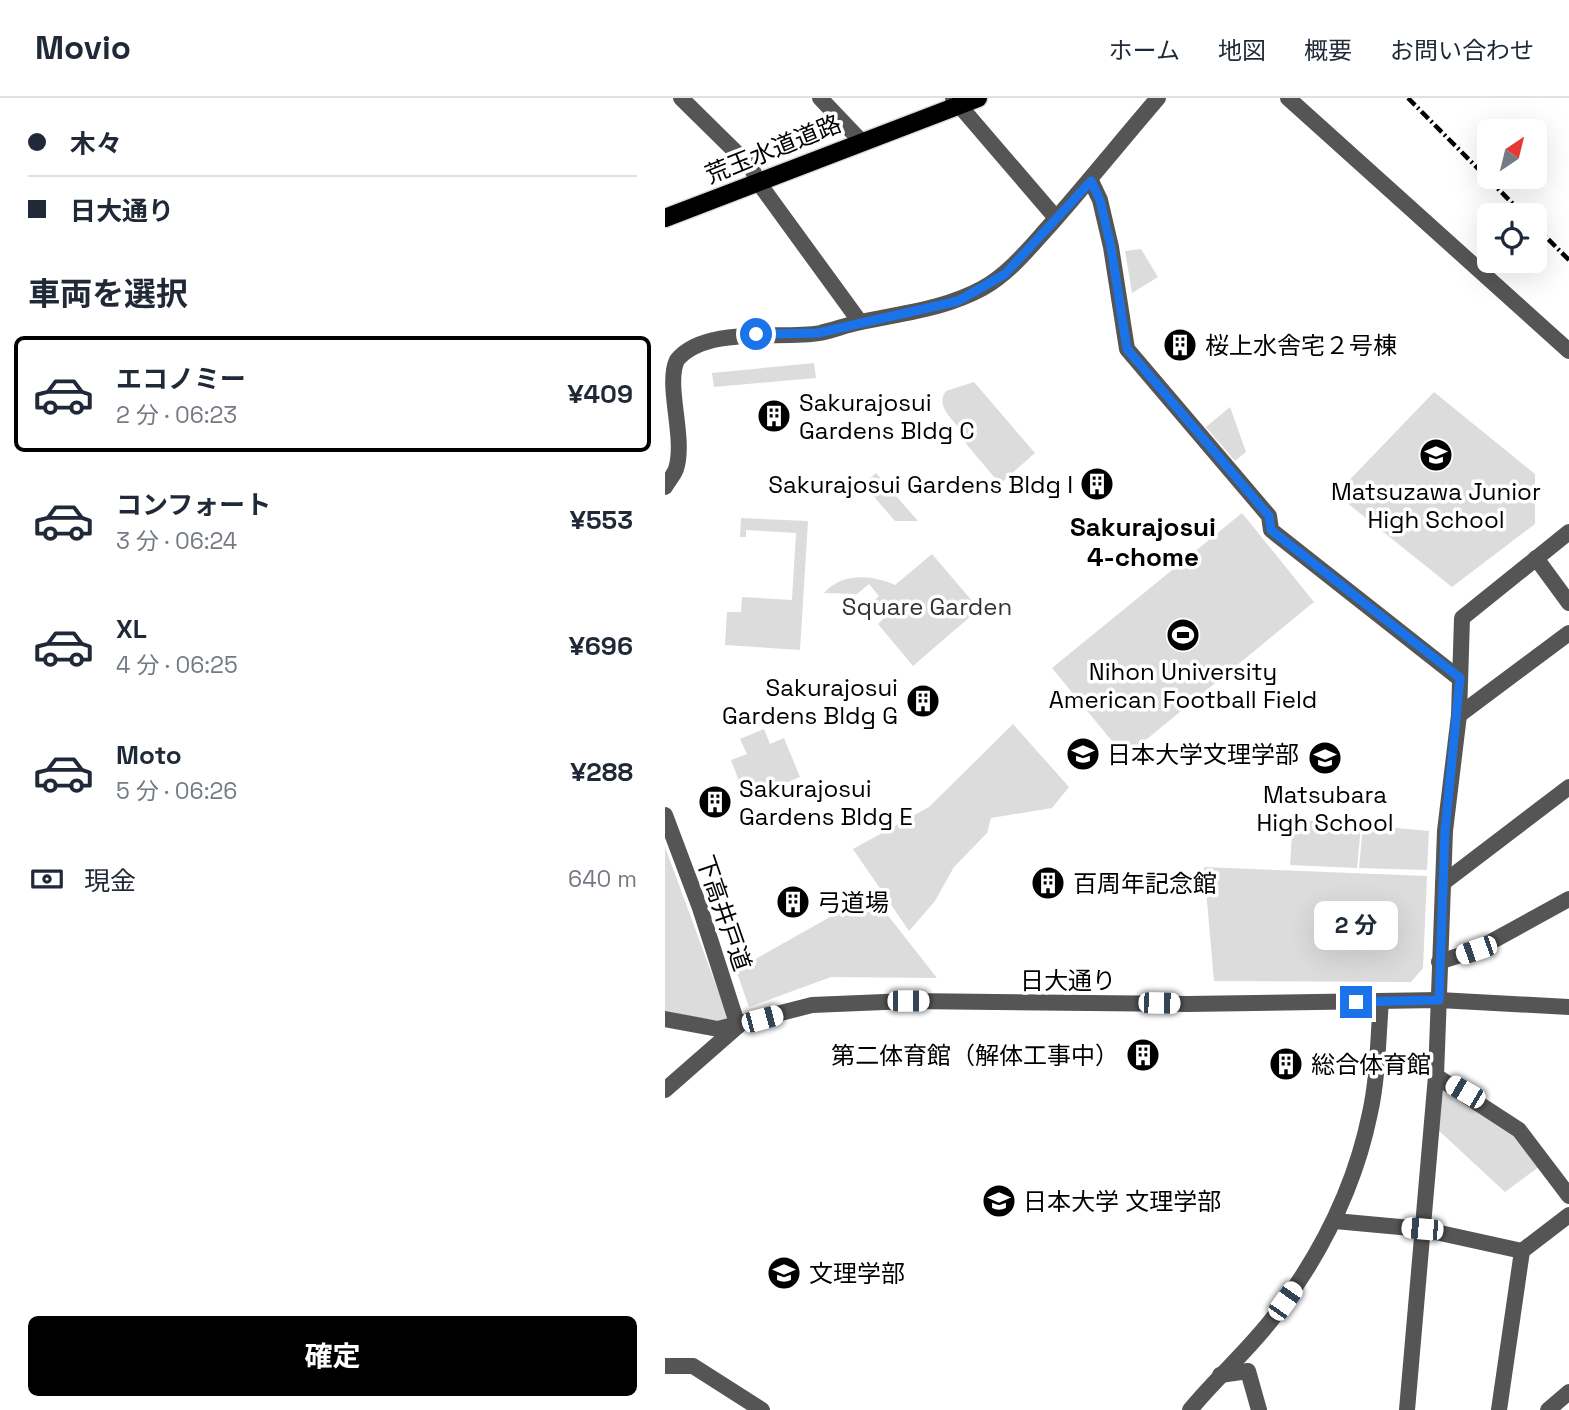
<!DOCTYPE html>
<html lang="ja">
<head>
<meta charset="utf-8">
<style>
  body { margin:0; font-family:"Space Grotesk","Noto Sans JP",sans-serif; background:#f6f6f7; color:#1f2937; height:100vh; display:flex; flex-direction:column; font-size:26px; white-space:nowrap }
  * { box-sizing:border-box; margin:0 }
  p { font-size:23px; color:#747a83 }
  .icon { flex:none; width:38px; height:38px; fill:none; stroke:currentColor; stroke-width:2; stroke-linecap:round; stroke-linejoin:round }
  .map { position:relative; flex:1; overflow:hidden }
  .details { display:flex; flex-direction:column; background:#fff; width:665px }
  .details>* { flex:none }
  .guide { display:grid; align-content:center; height:154px; padding:0 28px; background:#fff }
  .needle { width:46px; rotate:35deg }
  .tools { position:absolute; left:812px; top:21px; display:grid; gap:14px }
  .tools a { display:grid; place-items:center; width:70px; height:70px; border-radius:10px; background:#fff; box-shadow:0 7px 28px #0002; font-size:35px }
  .end { position:absolute; width:32px; height:32px; margin:-16px; border:9px solid #1a73e8; background:#fff; box-shadow:0 0 0 4px #fff }
  .from { border-radius:50% }
  .bubble { position:absolute; height:49px; border-radius:10px; background:#fff; box-shadow:0 7px 28px #0002; font-size:23px; font-weight:700; line-height:49px; text-align:center }
  .car { position:absolute; width:21px; height:42px; margin:-21px -10px; border-radius:9px; box-shadow:0 0 5px 2px #0007; background:linear-gradient(#fff 24%,#345 0 40%,#fff 0 76%,#345 0 86%,#fff 0) }
  .guide b { display:flex; align-items:center; gap:24px; height:66px; font-size:26px }
  .guide b+b { border-top:2px solid #e0e1e3 }
  .guide i { width:18px; height:18px; background:#1f2937 }
  ul { padding:0; list-style:none }
  li { display:flex; align-items:center; gap:21px; height:116px; margin:0 14px 10px; padding:0 14px; border:4px solid transparent; border-radius:10px }
  li div { flex:1 }
  li b { display:block; font-size:26px }
  li em { font-style:normal; font-weight:700 }
  li.active { border-color:#000 }
  li>.icon { width:63px; height:63px; stroke-width:1.5 }
  h2 { padding:0 28px; font-size:32px; line-height:84px }
  .pay { display:flex; align-items:center; gap:18px; height:77px; padding:0 28px; font-size:26px }
  .pay p { margin-inline-start:auto }
  .action { display:flex; gap:14px; margin-top:auto; padding:14px 28px }
  .action a { flex:1; height:80px; border-radius:10px; background:#000; color:#fff; font-size:28px; font-weight:700; line-height:80px; text-align:center }
  header { display:flex; align-items:center; gap:42px; box-sizing:border-box; height:98px; padding:0 35px; background:#fff; border-bottom:2px solid #e0e1e3 }
  header strong { font-size:33px }
  nav { display:flex; gap:38px; margin-inline-start:auto; font-size:24px }
  main { display:flex; flex:1; min-height:0 }
  .map>svg:first-child { display:block }
</style>
</head>
<body>
<header>
<strong>Movio</strong>
<nav><a>ホーム</a><a>地図</a><a>概要</a><a>お問い合わせ</a></nav>
</header>
<main>
<section class="details">
<div class="guide">
<b><i class="from"></i>木々</b>
<b><i></i>日大通り</b>
</div>
<h2>車両を選択</h2>
<ul>
<li class="active"><svg class="icon" aria-label="car" viewBox="0 0 24 24"><path d="M5 17H2v-5l4-1 3-4h7l3 4 3 1v5h-3M9 17h6M6 11h13"/><circle cx="7" cy="17" r="2"/><circle cx="17" cy="17" r="2"/></svg><div><b>エコノミー</b><p>2 分 · 06:23</p></div><em>¥409</em></li>
<li><svg class="icon" aria-label="car" viewBox="0 0 24 24"><path d="M5 17H2v-5l4-1 3-4h7l3 4 3 1v5h-3M9 17h6M6 11h13"/><circle cx="7" cy="17" r="2"/><circle cx="17" cy="17" r="2"/></svg><div><b>コンフォート</b><p>3 分 · 06:24</p></div><em>¥553</em></li>
<li><svg class="icon" aria-label="car" viewBox="0 0 24 24"><path d="M5 17H2v-5l4-1 3-4h7l3 4 3 1v5h-3M9 17h6M6 11h13"/><circle cx="7" cy="17" r="2"/><circle cx="17" cy="17" r="2"/></svg><div><b>XL</b><p>4 分 · 06:25</p></div><em>¥696</em></li>
<li><svg class="icon" aria-label="car" viewBox="0 0 24 24"><path d="M5 17H2v-5l4-1 3-4h7l3 4 3 1v5h-3M9 17h6M6 11h13"/><circle cx="7" cy="17" r="2"/><circle cx="17" cy="17" r="2"/></svg><div><b>Moto</b><p>5 分 · 06:26</p></div><em>¥288</em></li>
</ul>
<div class="pay"><svg class="icon" aria-label="cash" viewBox="0 0 24 24"><path d="M3 7h18v10H3z"/><circle cx="12" cy="12" r="2"/></svg>現金<p>640 m</p></div>
<div class="action"><a>確定</a></div>
</section>
<div class="map">
<svg width="904" height="1312" viewBox="0 0 904 1312">
  <rect width="100%" height="100%" fill="#fff"/>
  <g fill="#dcdcdc">
    <polygon points="476,151 493,179 467,195 460,153"/>
    <polygon points="149,265 151,280 49,289 47,275"/>
    <path d="M309,284l61,71 -35,31 -43,-51 4,-3c-10,-12 -26,-25 -15,-39z"/>
    <polygon points="769,294 870,376 870,426 787,489 671,396"/>
    <polygon points="565,309 581,354 570,363 541,329"/>
    <polygon points="211,375 253,423 230,423 198,386"/>
    <polygon points="577,415 649,504 460,659 387,570"/>
    <polygon points="76,420 143,423 135,552 60,547 62,514 76,514 77,499 127,502 131,435 81,432 81,439 75,439"/>
    <path d="M267,456l47,55 -66,57 -35,-42 5,-5 -13,-15 9,-8 -10,-12 -12,10 -33,-1c18,-21 49,-18 71,-8z"/>
    <polygon points="348,626 404,689 387,710 326,720 322,735 289,769 270,803 244,833 188,751 264,709"/>
    <polygon points="99,631 105,646 119,640 135,679 81,701 66,662 82,656 75,641"/>
    <polygon points="628,721 696,728 692,770 625,767"/>
    <polygon points="698,727 764,733 762,772 694,770"/>
    <polygon points="0,749 65,925 0,914"/>
    <polygon points="539,769 762,778 758,870 746,884 549,883"/>
    <polygon points="206,796 272,880 166,879 84,909 71,872"/>
    <polygon points="777,987 848,1034 875,1068 840,1094 771,1030"/>
  </g>
  <g fill="none" stroke-linecap="round" stroke-linejoin="round">
    <defs>
      <polyline id="major" points="0,120 313,0"/>
    </defs>
    <use href="#major" stroke="#dbdbdb" stroke-width="21"/>
    <g stroke="#555" stroke-width="16">
      <polyline points="16,0 86,69 93,84 195,224"/>
      <polyline points="155,0 196,43"/>
      <polyline points="288,0 391,120"/>
      <polyline points="623,0 904,253"/>
      <polyline points="426,83 435,102 446,149 462,251 604,418 606,432 795,581"/>
      <path d="M0,389c3,-6 9,-12 11,-18 10,-31 -11,-84 1,-109 29,-35 104,-20 143,-27 13,-3 27,-8 41,-11 41,-9 84,-13 122,-34 28,-16 47,-41 69,-65 36,-41 70,-83 106,-125"/>
      <polyline points="871,460 904,505"/>
      <polyline points="794,617 904,535"/>
      <polyline points="0,717 35,810 73,928"/>
      <polyline points="778,785 904,689"/>
      <polyline points="774,864 811,852 904,801"/>
      <polyline points="0,921 53,931 147,907 243,903 522,906 774,902 904,909"/>
      <polyline points="771,978 854,1032 904,1098"/>
      <polyline points="0,992 73,928"/>
      <polyline points="670,1123 757,1131 857,1153 904,1117"/>
      <polyline points="0,1268 28,1268 97,1312"/>
      <polyline points="555,1277 583,1273 594,1312"/>
      <path d="M525,1312c27,-33 61,-62 86,-96 45,-60 79,-127 94,-201 8,-36 8,-75 11,-112"/>
      <polyline points="742,1312 771,978 780,733 794,617 797,520 904,434"/>
      <polyline points="834,1312 857,1153"/>
      <polyline points="883,1312 904,1294"/>
    </g>
    <use href="#major" stroke="#000" stroke-width="18"/>
    <g stroke="#000" stroke-width="4.5" stroke-dasharray="10 3.5 2 3.5" stroke-linecap="butt">
      <polyline points="743,0 859,117"/>
      <polyline points="870,128 904,162"/>
    </g>
  </g>
  <g fill="none" stroke-linecap="round" stroke-linejoin="round">
    <polyline stroke="#1a73e8" stroke-width="9" points="91,236 153,235 293,203 340,176 426,83 435,102 446,149 462,251 604,418 606,432 795,580 780,733 774,902 691,904"/>
  </g>
  <defs>
    <symbol id="building-disc" viewBox="-11 -11 22 22"><circle r="9.5" fill="#000" stroke="#fff"/><path d="M-4-6H4V6H1V3H-1V6H-4ZM-2.5-4.3h1.7v1.8h-1.7ZM.8-4.3h1.7v1.8H.8ZM-2.5-1h1.7V.8h-1.7ZM.8-1h1.7V.8H.8Z" fill="#fff"/></symbol>
    <symbol id="school-disc" viewBox="-11 -11 22 22"><circle r="9.5" fill="#000" stroke="#fff"/><path d="M0-5L7-2L0 1L-7-2ZM-4 1L0 2.5L4 1V4Q0 6-4 4Z" fill="#fff"/></symbol>
    <symbol id="stadium-disc" viewBox="-11 -11 22 22"><circle r="9.5" fill="#000" stroke="#fff"/><path d="M0-5a6.5 5 0 1 0 0 10a6.5 5 0 1 0 0-10ZM-3.5-1.8h7v3.6h-7Z" fill="#fff"/></symbol>
    <symbol id="university-disc" viewBox="-11 -11 22 22"><circle r="9.5" fill="#000" stroke="#fff"/><path d="M0-5L7-2L0 1L-7-2ZM-4 1L0 2.5L4 1V4Q0 6-4 4Z" fill="#fff"/></symbol>
  </defs>
  <g fill-rule="evenodd">
    <use href="#building-disc" x="496" y="228" width="38" height="38"/>
    <use href="#building-disc" x="90" y="299" width="38" height="38"/>
    <use href="#school-disc" x="752" y="338" width="38" height="38"/>
    <use href="#building-disc" x="413" y="367" width="38" height="38"/>
    <use href="#stadium-disc" x="499" y="518" width="38" height="38"/>
    <use href="#building-disc" x="239" y="584" width="38" height="38"/>
    <use href="#university-disc" x="399" y="637" width="38" height="38"/>
    <use href="#school-disc" x="641" y="641" width="38" height="38"/>
    <use href="#building-disc" x="31" y="685" width="38" height="38"/>
    <use href="#building-disc" x="364" y="766" width="38" height="38"/>
    <use href="#building-disc" x="109" y="785" width="38" height="38"/>
    <use href="#building-disc" x="459" y="938" width="38" height="38"/>
    <use href="#building-disc" x="602" y="947" width="38" height="38"/>
    <use href="#university-disc" x="315" y="1084" width="38" height="38"/>
    <use href="#university-disc" x="100" y="1156" width="38" height="38"/>
  </g>
  <g text-anchor="middle" dominant-baseline="central" stroke-width="7" stroke-linejoin="round" paint-order="stroke">
    <g font-size="24" fill="#000" stroke="#fff">
      <text transform="translate(108 51) rotate(-22)">荒玉水道道路</text>
      <text transform="translate(59 815) rotate(71)">下高井戸道</text>
      <text x="403" y="882">日大通り</text>
    </g>
    <g font-size="24" fill="#000" stroke="#fff" text-anchor="start">
      <text x="540" y="247">桜上水舎宅２号棟</text>
      <text x="134" y="304">Sakurajosui<tspan x="134" dy="28">Gardens Bldg C</tspan></text>
      <text x="408" y="386" text-anchor="end">Sakurajosui Gardens Bldg I</text>
      <text x="771" y="393" text-anchor="middle">Matsuzawa Junior<tspan x="771" dy="28">High School</tspan></text>
      <text x="518" y="573" text-anchor="middle">Nihon University<tspan x="518" dy="28">American Football Field</tspan></text>
      <text x="233" y="589" text-anchor="end">Sakurajosui<tspan x="233" dy="28">Gardens Bldg G</tspan></text>
      <text x="442" y="656">日本大学文理学部</text>
      <text x="74" y="690">Sakurajosui<tspan x="74" dy="28">Gardens Bldg E</tspan></text>
      <text x="660" y="696" text-anchor="middle">Matsubara<tspan x="660" dy="28">High School</tspan></text>
      <text x="408" y="785">百周年記念館</text>
      <text x="152" y="804">弓道場</text>
      <text x="454" y="957" text-anchor="end">第二体育館（解体工事中）</text>
      <text x="646" y="966">総合体育館</text>
      <text x="358" y="1103">日本大学 文理学部</text>
      <text x="144" y="1175">文理学部</text>
    </g>
    <g font-size="24" fill="#333" stroke="#fff">
      <text x="262" y="508">Square Garden</text>
    </g>
    <g font-size="26" font-weight="bold" fill="#000" stroke="#fff">
      <text x="478" y="429">Sakurajosui<tspan x="478" dy="30">4-chome</tspan></text>
    </g>
  </g>
</svg>
<div class="tools">
<a><svg class="needle" viewBox="-14 -14 28 28"><path d="M0-13l5 13h-10z" fill="#e53935"/><path d="M0 13l5-13h-10z" fill="#747a83"/></svg></a>
<a><svg class="icon" aria-label="locate" viewBox="0 0 24 24"><circle cx="12" cy="12" r="6"/><path d="M12 2v4M12 18v4M2 12h4M18 12h4"/></svg></a>
</div>
<i class="end from" style="left:91px;top:236px"></i>
<i class="end" style="left:691px;top:904px"></i>
<div class="bubble" style="left:649px;top:803px;width:84px">2 分</div>
<i class="car" style="left:811px;top:852px;rotate:251deg"></i>
<i class="car" style="left:243px;top:903px;rotate:90deg"></i>
<i class="car" style="left:494px;top:905px;rotate:91deg"></i>
<i class="car" style="left:97px;top:921px;rotate:75deg"></i>
<i class="car" style="left:800px;top:994px;rotate:300deg"></i>
<i class="car" style="left:757px;top:1131px;rotate:275deg"></i>
<i class="car" style="left:620px;top:1203px;rotate:35deg"></i>
</div>
</main>
</body>
</html>
